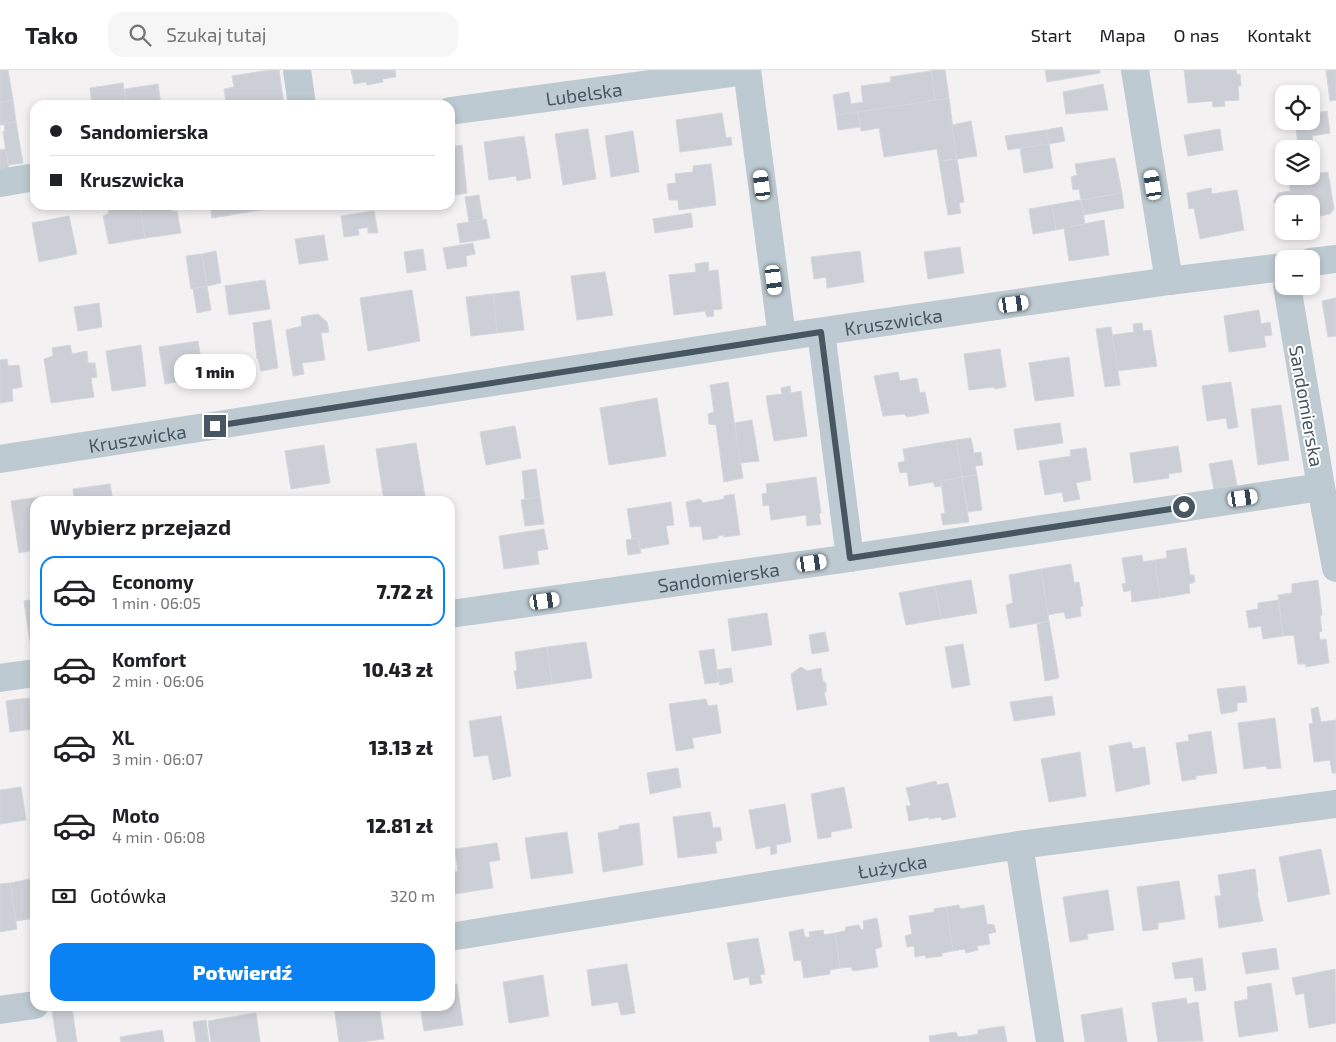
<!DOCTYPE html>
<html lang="pl">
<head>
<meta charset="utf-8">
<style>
  body { margin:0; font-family:"Exo 2",sans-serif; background:#f6f6f6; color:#202124; height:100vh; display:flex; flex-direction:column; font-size:19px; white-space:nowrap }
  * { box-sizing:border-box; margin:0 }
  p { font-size:16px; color:#757577 }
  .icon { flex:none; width:28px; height:28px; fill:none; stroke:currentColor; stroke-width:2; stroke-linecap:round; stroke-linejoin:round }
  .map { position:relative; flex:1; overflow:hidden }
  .side { position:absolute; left:30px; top:426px; width:425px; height:515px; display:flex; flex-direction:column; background:#fff; border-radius:15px; box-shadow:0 2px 8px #0003 }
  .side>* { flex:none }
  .guide { position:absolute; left:30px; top:30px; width:425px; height:110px; border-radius:15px; box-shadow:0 2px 8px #0003; display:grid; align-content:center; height:110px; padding:0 20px; background:#fff }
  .controls { position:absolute; left:1275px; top:15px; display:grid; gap:10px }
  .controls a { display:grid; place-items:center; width:45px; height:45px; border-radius:10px; background:#fff; box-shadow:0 2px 8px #0003; font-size:25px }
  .end { position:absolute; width:22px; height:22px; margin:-11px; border:6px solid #475660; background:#fff; box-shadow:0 0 0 2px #fff }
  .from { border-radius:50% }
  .bubble { position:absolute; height:35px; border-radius:15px; background:#fff; box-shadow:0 2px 8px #0003; font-size:16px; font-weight:800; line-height:35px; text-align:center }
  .car { position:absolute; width:15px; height:30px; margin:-15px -8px; border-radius:6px; box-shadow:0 0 4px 1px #0007; background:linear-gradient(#fff 24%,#345 0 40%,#fff 0 76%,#345 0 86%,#fff 0) }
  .guide b { display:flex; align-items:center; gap:18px; height:48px; font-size:19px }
  .guide b+b { border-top:1px solid #e0e0e0 }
  .guide i { width:12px; height:12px; background:#202124 }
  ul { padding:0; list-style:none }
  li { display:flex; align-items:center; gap:15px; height:70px; margin:0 10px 8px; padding:0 10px; border:2px solid transparent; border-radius:15px }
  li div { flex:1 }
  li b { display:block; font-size:19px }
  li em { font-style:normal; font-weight:800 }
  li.active { border-color:#0a82f4 }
  li>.icon { width:45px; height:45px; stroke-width:1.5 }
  h2 { padding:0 20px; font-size:22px; line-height:60px }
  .pay { display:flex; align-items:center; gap:12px; height:55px; padding:0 20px; font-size:19px }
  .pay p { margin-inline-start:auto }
  .action { display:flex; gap:10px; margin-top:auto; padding:10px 20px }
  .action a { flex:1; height:58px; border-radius:15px; background:#0a82f4; color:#fff; font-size:20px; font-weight:800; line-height:58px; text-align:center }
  header { display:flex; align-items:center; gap:30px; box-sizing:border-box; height:70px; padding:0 25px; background:#fff; border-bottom:1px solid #e0e0e0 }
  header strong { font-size:24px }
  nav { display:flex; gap:28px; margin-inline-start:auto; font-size:18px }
  .search { width:350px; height:45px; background:#f6f6f6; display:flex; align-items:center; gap:12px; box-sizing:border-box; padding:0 18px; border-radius:15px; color:#757577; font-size:19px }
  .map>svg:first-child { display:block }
</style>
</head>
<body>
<header>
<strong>Tako</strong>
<div class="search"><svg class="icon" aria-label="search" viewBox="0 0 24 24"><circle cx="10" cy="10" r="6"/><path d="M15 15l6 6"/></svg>Szukaj tutaj</div>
<nav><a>Start</a><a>Mapa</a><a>O nas</a><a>Kontakt</a></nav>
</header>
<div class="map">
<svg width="1336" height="972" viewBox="0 0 1336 972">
  <rect width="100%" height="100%" fill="#f3f1f1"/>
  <g fill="#ccd0d6" stroke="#d4d7dd">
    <polygon points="0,0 8,0 13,30 0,32"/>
    <polygon points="270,0 279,0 284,35 236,35 235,30 226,32 224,19 234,17 232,6"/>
    <polygon points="351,0 395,0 396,7 382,9 383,12 367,15 366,12 354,14"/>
    <polygon points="945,0 949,28 935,31 931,0"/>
    <polygon points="1045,0 1100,0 1100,3 1047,12"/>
    <polygon points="1184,0 1236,0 1237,5 1240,4 1241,16 1238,16 1239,30 1224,31 1225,36 1213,37 1212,31 1188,33"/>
    <polygon points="1326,0 1336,0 1336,30 1330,31"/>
    <polygon points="931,1 935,31 836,45 833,25 849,22 851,34 863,32 861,16 891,12 890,7"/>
    <polygon points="123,13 127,35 92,35 90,18"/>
    <polygon points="158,14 161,35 127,35 125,19"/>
    <polygon points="1103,14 1108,40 1066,44 1063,22"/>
    <polygon points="949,28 957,89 939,91 937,79 884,87 879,58 861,61 858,42"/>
    <polygon points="13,30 16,52 0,55 0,32"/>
    <polygon points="1327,41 1330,63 1312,66 1313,73 1298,75 1295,51 1311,51 1311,44"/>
    <polygon points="858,42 860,57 838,60 836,45"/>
    <polygon points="722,43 726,68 731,67 732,75 680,82 676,50"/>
    <polygon points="971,51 977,86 957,89 952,55"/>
    <polygon points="16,52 23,93 8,95 3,62 5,61 4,54"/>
    <polygon points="1062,57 1065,71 1049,74 1046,60"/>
    <polygon points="588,59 596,109 563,115 555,64"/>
    <polygon points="1220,59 1223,80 1188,86 1184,65"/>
    <polygon points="1046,60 1049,74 1008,80 1005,66"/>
    <polygon points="633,61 639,102 611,107 605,66"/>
    <polygon points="524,66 531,108 517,111 516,106 489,110 484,72"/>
    <polygon points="1049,74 1053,98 1024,103 1020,78"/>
    <polygon points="462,75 467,123 450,126 450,77"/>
    <polygon points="6,79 9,101 0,103 0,80"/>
    <polygon points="1115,88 1122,123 1081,130 1079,119 1073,120 1071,107 1077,105 1075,94"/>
    <polygon points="957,89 964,132 959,133 961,143 948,145 939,91"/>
    <polygon points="711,94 716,135 679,140 678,130 669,130 667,114 676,113 675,104 693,102 693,96"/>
    <polygon points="1311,102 1314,104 1328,102 1334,139 1330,144 1315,147 1311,146 1311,134 1284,134 1284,151 1281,149 1278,135 1273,132 1278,123 1290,121 1289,106 1311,106"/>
    <polygon points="1211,118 1212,124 1237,120 1244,160 1200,169 1194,138 1189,139 1187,123"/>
    <polygon points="1122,123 1124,138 1084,145 1081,130"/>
    <polygon points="479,125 483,150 469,152 465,127"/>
    <polygon points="1081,130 1085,154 1056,160 1052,135"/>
    <polygon points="107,135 140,135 145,168 109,174 103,146 109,143"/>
    <polygon points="140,135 172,135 173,142 177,141 181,163 145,168"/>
    <polygon points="210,135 253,135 254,141 212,148"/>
    <polygon points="253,135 287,135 287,136 254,141"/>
    <polygon points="1052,135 1056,160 1033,164 1029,139"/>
    <polygon points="374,141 378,163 368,163 368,157 358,159 359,165 344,167 341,146"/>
    <polygon points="691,143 693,157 655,163 653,149"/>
    <polygon points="69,146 77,184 39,192 32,153"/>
    <polygon points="486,149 490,168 460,173 457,154"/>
    <polygon points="1104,150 1109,185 1069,191 1064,158"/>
    <polygon points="324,165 328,190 299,194 295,169"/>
    <polygon points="473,173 475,184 466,186 467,196 447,199 443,178"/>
    <polygon points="960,177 964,203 928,209 924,182"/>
    <polygon points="423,179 426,200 407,203 404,182"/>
    <polygon points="216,181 221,213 207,216 202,184"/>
    <polygon points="860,181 864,212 827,218 826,207 814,209 811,187"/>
    <polygon points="202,184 207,216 191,219 186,186"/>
    <polygon points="708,192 709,201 718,200 722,239 713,240 714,246 707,247 705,241 674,245 669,205 696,202 695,194"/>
    <polygon points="605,202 613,245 577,250 571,206"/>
    <polygon points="265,210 270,239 229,245 225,216"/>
    <polygon points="207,216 211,240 197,243 193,219"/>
    <polygon points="412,220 420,271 368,281 360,228"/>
    <polygon points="519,221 524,260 497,263 493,224"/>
    <polygon points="493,224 497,263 471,266 466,227"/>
    <polygon points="1336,228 1336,266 1328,267 1322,231"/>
    <polygon points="99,233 102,257 78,261 74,237"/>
    <polygon points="1259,240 1261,254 1270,252 1272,265 1264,266 1266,277 1229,282 1224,246"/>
    <polygon points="318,244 327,252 329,262 321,263 325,290 302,293 304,304 293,306 286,260 302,256 301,247"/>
    <polygon points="271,250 278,298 261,301 258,288 257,289 253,253"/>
    <polygon points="1142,253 1143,261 1151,260 1157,296 1117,301 1112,265 1134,262 1133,254"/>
    <polygon points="1111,257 1120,315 1105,317 1096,259"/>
    <polygon points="198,271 204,307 165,314 159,277"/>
    <polygon points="70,275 72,284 87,281 88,293 95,293 97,307 91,308 94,327 51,333 44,289 53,286 52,278"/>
    <polygon points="141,275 146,316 112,321 106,281"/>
    <polygon points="1000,279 1006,317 995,319 994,317 969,320 964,284"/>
    <polygon points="1069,287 1074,326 1035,331 1029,293"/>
    <polygon points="7,289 8,296 19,295 22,317 12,319 13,331 0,333 0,290"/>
    <polygon points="898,302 900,311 917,308 920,323 925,322 929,343 907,347 904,344 883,346 874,306"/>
    <polygon points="728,312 743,408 724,412 716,355 709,354 708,344 714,342 710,315"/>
    <polygon points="1231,312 1238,357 1228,359 1226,348 1207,351 1202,316"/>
    <polygon points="790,316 791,323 801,321 807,366 774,371 766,326 782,324 781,318"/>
    <polygon points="657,328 666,386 609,395 600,338"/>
    <polygon points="1281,335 1289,390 1258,395 1251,339"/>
    <polygon points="752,350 759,391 740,393 735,353"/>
    <polygon points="1060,353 1063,373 1017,380 1014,359"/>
    <polygon points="515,356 521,388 486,395 480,362"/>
    <polygon points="971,368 974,383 981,382 983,395 975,396 977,405 962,407 956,370"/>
    <polygon points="956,370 962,407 941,411 941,416 935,417 933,412 909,416 907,402 900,403 898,393 905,391 903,379"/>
    <polygon points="416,373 425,426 384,431 376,379"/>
    <polygon points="324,375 330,413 291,419 285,381"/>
    <polygon points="1178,376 1182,402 1168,404 1169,408 1134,413 1130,383"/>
    <polygon points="1086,378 1091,410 1076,413 1080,429 1064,432 1062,422 1045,425 1039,391 1071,386 1070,380"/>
    <polygon points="1232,390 1237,415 1214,420 1209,394"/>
    <polygon points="536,399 540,427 525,429 522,401"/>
    <polygon points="977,405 982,440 968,442 962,407"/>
    <polygon points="816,407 821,443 819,444 821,454 807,456 806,445 771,450 769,435 763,436 762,424 767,423 766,414"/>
    <polygon points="962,407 969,452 943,455 941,444 945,443 941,411"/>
    <polygon points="110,414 113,431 74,431 73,419"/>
    <polygon points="734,424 740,465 724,467 724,465 718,466 718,468 703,470 701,456 690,457 686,432 700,429 703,433 724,429 724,426"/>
    <polygon points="46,426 47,431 35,431 35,480 19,483 11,431"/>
    <polygon points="540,427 544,454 525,456 521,430"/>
    <polygon points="671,432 674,455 666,456 669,474 640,479 638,468 632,469 627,439"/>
    <polygon points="544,459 548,479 537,481 539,494 504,499 499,466"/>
    <polygon points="638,468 641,483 628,485 626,470"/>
    <polygon points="1186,478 1190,505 1194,505 1195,512 1189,514 1190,523 1160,528 1155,490 1167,488 1166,481"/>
    <polygon points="1142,485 1143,492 1155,490 1160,528 1132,532 1131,520 1124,522 1122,514 1126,513 1122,488"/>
    <polygon points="1071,494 1074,513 1079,512 1083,536 1080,537 1081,546 1066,549 1064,542 1048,545 1041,499"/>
    <polygon points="1041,499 1049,551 1010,558 1006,535 1013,533 1009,505"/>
    <polygon points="971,510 977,543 941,549 935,516"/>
    <polygon points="1318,510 1322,545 1320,546 1322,561 1319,562 1320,570 1326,569 1329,593 1306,597 1306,594 1298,594 1294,565 1283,566 1278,525 1292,523 1292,514"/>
    <polygon points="935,516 941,549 906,555 899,523"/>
    <polygon points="35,529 35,571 30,572 24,531"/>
    <polygon points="1278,530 1283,566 1263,569 1261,556 1249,558 1246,541 1258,539 1258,533"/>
    <polygon points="767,543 772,575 732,581 728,549"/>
    <polygon points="1049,551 1059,608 1045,611 1037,554"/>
    <polygon points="825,562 829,581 812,584 809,565"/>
    <polygon points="586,572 592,608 552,614 547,577"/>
    <polygon points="963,574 970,615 952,618 945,577"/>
    <polygon points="547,577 552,614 517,619 514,601 517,600 515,582"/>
    <polygon points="714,579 719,612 705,614 699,581"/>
    <polygon points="801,597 807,601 821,598 823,611 826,613 826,622 824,622 827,635 797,640 791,604"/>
    <polygon points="731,598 733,612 720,615 717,600"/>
    <polygon points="1245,616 1247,632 1237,633 1237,641 1221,644 1217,619"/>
    <polygon points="1052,626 1055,645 1014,651 1010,632"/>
    <polygon points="35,627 35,676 29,628"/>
    <polygon points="29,628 33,659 10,662 6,631"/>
    <polygon points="706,629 708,636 717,635 721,663 692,668 694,678 676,681 669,634"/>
    <polygon points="1318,637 1321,652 1336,650 1336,703 1332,703 1330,690 1314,692 1309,654 1313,653 1311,639"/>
    <polygon points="501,646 511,706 493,710 488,685 474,687 469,651"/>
    <polygon points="1275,648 1281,698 1267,699 1266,696 1244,699 1238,653"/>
    <polygon points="1211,661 1217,703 1196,706 1196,709 1182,711 1176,673 1189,671 1188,665"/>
    <polygon points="1131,672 1133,679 1145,677 1150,714 1116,722 1109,676"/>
    <polygon points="1080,682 1086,726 1049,732 1041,689"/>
    <polygon points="678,698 681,717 650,724 647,703"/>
    <polygon points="936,711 937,715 948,713 956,747 942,750 941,747 929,749 929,747 909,751 906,736 911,736 906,718"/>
    <polygon points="21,717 26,750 0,754 0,720"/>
    <polygon points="844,717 852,758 831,762 831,767 818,769 811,724"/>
    <polygon points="785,734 791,772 776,775 777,783 771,785 770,776 756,779 749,740"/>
    <polygon points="710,742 713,758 720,757 722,770 715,772 717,783 678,788 673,747"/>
    <polygon points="639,753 643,795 603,802 598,763 619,759 619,756"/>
    <polygon points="567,762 573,803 531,809 525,768"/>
    <polygon points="497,773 500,790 489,792 493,818 454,824 451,803 458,801 455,779"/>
    <polygon points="1321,779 1330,824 1288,832 1279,787"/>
    <polygon points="1255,799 1258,822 1257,823 1263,851 1219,858 1215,826 1221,826 1218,805"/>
    <polygon points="35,808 35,848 16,851 10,813"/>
    <polygon points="1179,811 1185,849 1158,853 1158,859 1143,861 1137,817"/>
    <polygon points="10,813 17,859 0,862 0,814"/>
    <polygon points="1108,820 1114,860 1087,864 1088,869 1070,872 1063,827"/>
    <polygon points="959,835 960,839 984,835 987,854 994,855 996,862 988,864 990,874 977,876 978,880 966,883 964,879 953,881 946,837"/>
    <polygon points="946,837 953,881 942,883 942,886 926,888 925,885 915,887 914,876 907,877 905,866 912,864 909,846 934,842 934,839"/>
    <polygon points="877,848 882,877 875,879 878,897 853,901 851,897 840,898 835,863 845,861 846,857 859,855 861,860 864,859 863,851"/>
    <polygon points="803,859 805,867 810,867 809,862 823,860 824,865 835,863 840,898 830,900 830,904 804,908 801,890 794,891 789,862"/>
    <polygon points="758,868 765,904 760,905 762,913 750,915 749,907 734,910 727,873"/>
    <polygon points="1276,878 1279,899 1246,904 1242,883"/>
    <polygon points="1202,888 1206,920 1195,921 1193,907 1175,909 1172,893"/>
    <polygon points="627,894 635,943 621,945 618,932 592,936 587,900"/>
    <polygon points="1335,899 1336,953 1309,958 1304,923 1296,925 1292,908"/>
    <polygon points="543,905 549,946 509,953 503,912"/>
    <polygon points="1271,913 1278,961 1239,967 1234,932 1248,929 1247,917"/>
    <polygon points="457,914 463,955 424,961 420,936 450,936 450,915"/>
    <polygon points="1186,928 1187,934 1198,932 1203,971 1158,972 1152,933"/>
    <polygon points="334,936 379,936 384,969 360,972 339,972"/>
    <polygon points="72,938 77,972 57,972 52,941"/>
    <polygon points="1122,938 1127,972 1085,972 1081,945"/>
    <polygon points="256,943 260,972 211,972 208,951"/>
    <polygon points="206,950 209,972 196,972 193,952"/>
    <polygon points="1004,956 1007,972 967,972 967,966 978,964 978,960"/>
    <polygon points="162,960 164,972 121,972 120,967"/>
    <polygon points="956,962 958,967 967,966 967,972 930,972 929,966"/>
  </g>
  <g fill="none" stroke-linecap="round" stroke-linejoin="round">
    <g stroke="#bdcad1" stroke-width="28">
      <polyline points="297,0 302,35"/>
      <polyline points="747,0 782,267"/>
      <polyline points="1135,0 1169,211"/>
      <path id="s1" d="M450,41l297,-40"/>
      <polyline points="0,113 35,107"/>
      <polyline points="1311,192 1336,189"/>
      <polyline points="821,262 850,488"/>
      <path id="s2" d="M0,389l782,-122 387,-56 115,-14"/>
      <polyline points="1321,417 1336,498"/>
      <path id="s3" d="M450,544l400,-56 471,-71 -34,-201"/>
      <polyline points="0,608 35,603"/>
      <polyline points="1019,775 1050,972"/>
      <path id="s4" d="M450,867l569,-92 317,-41"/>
      <polyline points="0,940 35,935"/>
    </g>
  </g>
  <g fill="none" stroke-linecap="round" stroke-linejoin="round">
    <polyline stroke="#475660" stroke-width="6" points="215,356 821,262 850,488 1184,437"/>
  </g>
  <g text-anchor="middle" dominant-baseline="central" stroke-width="4" stroke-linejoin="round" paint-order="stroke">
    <g font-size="19" fill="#475660" stroke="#fff">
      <text stroke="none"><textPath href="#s1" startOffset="135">Lubelska</textPath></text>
      <text stroke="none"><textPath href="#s2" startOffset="904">Kruszwicka</textPath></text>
      <text transform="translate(1307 336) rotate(80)">Sandomierska</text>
      <text stroke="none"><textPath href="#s2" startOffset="139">Kruszwicka</textPath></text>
      <text stroke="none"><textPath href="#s3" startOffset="271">Sandomierska</textPath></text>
      <text stroke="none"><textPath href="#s4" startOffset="448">Łużycka</textPath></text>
    </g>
  </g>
</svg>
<div class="controls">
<a><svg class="icon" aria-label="locate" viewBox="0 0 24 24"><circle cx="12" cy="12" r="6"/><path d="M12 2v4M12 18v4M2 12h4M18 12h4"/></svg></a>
<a><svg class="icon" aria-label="layers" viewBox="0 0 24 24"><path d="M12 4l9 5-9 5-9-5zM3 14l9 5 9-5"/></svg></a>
<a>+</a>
<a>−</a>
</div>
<i class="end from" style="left:1184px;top:437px"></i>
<i class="end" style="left:215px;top:356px"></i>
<div class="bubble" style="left:174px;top:284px;width:82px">1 min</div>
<i class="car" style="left:762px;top:115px;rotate:353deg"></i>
<i class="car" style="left:1153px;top:115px;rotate:351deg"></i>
<i class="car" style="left:774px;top:210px;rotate:173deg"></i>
<i class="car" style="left:1014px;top:234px;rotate:82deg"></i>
<i class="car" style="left:1243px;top:428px;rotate:82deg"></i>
<i class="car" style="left:812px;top:493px;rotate:82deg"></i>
<i class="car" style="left:545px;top:531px;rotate:82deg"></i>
<div class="guide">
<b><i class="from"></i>Sandomierska</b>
<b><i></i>Kruszwicka</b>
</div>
<section class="side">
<h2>Wybierz przejazd</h2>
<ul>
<li class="active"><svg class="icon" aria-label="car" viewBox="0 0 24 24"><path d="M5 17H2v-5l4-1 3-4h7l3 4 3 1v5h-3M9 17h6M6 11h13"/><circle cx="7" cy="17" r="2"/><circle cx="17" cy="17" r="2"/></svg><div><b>Economy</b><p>1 min · 06:05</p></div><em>7.72 zł</em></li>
<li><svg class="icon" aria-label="car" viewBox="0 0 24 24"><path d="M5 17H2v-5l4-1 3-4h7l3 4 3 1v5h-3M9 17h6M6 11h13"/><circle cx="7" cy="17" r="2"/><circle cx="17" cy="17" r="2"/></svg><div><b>Komfort</b><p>2 min · 06:06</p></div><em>10.43 zł</em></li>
<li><svg class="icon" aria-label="car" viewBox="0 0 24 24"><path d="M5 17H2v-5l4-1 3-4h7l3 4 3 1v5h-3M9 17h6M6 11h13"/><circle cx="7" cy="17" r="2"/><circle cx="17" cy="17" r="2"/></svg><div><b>XL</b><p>3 min · 06:07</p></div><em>13.13 zł</em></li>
<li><svg class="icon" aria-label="car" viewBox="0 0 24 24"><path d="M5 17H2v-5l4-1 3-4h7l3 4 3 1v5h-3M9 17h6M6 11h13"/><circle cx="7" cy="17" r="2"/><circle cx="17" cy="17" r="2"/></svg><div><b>Moto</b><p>4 min · 06:08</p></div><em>12.81 zł</em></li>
</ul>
<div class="pay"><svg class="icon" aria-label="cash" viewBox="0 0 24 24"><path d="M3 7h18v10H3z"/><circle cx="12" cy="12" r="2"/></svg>Gotówka<p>320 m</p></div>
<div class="action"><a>Potwierdź</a></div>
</section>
</div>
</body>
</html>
